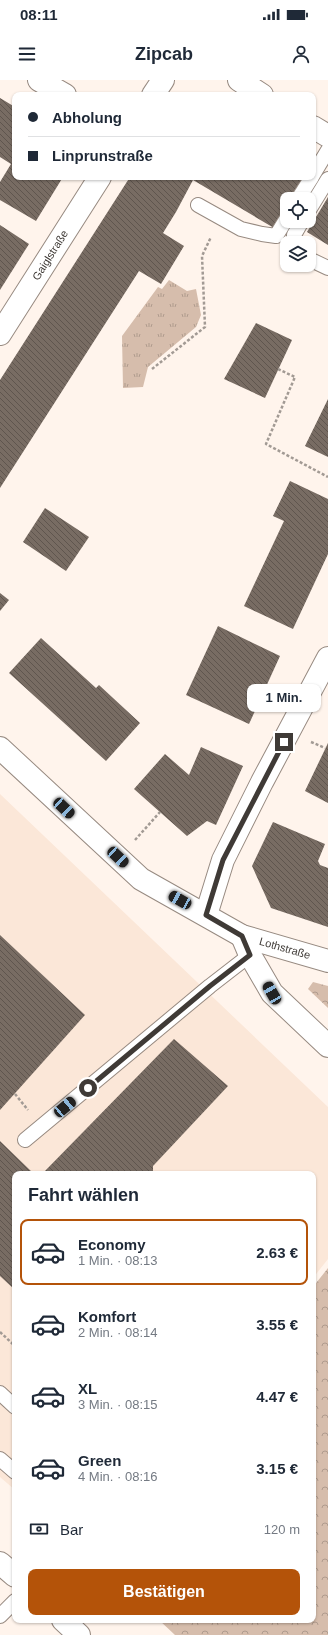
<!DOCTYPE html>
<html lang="de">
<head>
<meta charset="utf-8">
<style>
  body { margin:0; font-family:Arial,sans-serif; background:#f6f6f7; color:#1f2937; height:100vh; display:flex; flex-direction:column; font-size:15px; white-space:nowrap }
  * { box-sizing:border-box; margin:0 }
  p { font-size:13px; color:#747a83 }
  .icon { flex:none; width:22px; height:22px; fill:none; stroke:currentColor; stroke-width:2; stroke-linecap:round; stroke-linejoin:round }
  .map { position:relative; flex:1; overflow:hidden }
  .side { position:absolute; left:12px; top:1091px; width:304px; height:452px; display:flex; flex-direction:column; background:#fff; border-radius:8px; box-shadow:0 1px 3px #0004 }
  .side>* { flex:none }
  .hud { position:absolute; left:12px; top:12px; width:304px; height:88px; border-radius:8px; box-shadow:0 1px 3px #0004; display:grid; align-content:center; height:88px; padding:0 16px; background:#fff }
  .tools { position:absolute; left:280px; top:112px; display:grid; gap:8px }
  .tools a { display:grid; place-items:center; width:36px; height:36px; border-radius:8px; background:#fff; box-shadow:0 1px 3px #0004; font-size:20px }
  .end { position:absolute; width:18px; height:18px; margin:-9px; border:5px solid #3f3a36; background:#fff; box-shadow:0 0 0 2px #fff }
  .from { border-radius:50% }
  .bubble { position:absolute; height:28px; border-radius:8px; background:#fff; box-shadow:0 1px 3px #0004; font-size:13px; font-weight:700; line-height:28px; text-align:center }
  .car { position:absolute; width:12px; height:24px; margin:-12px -6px; border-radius:5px; box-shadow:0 0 3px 1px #0007; background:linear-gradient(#222 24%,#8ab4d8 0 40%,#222 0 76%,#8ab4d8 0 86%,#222 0) }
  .hud b { display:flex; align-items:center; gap:14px; height:38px; font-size:15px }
  .hud b+b { border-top:1px solid #e0e1e3 }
  .hud i { width:10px; height:10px; background:#1f2937 }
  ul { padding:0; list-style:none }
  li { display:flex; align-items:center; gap:12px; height:66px; margin:0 8px 6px; padding:0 8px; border:2px solid transparent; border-radius:8px }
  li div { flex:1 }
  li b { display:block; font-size:15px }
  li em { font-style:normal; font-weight:700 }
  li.current { border-color:#b45309 }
  li>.icon { width:36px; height:36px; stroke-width:1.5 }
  h2 { padding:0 16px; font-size:18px; line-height:48px }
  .pay { display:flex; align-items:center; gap:10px; height:44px; padding:0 16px; font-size:15px }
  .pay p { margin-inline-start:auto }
  .action { display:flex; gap:8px; margin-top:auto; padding:8px 16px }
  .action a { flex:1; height:46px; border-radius:8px; background:#b45309; color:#fff; font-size:16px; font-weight:700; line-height:46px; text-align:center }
  .status { display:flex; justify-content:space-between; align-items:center; height:28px; padding:0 20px; background:#fff; direction:ltr }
  .status svg { height:11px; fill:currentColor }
  header { display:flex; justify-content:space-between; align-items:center; height:52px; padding:0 16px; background:#fff; font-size:18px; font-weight:700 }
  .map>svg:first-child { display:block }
</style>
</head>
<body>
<div class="status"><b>08:11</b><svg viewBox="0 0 49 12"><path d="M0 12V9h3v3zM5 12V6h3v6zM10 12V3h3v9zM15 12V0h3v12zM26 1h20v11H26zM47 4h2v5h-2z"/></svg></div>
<header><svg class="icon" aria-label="menu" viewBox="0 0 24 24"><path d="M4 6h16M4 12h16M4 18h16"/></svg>Zipcab<svg class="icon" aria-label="person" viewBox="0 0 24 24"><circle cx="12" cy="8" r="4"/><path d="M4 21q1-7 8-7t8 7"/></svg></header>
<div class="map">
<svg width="328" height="1555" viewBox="0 0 328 1555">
  <defs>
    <pattern id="grass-tufts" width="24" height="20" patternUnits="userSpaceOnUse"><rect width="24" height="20" fill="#d6bdac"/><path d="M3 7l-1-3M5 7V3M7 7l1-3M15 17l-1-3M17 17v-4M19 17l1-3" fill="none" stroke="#af9b8d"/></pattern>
    <pattern id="park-crowns" width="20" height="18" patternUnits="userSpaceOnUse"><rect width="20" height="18" fill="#d6bdac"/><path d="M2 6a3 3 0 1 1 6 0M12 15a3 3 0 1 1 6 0" fill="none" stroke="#af9b8d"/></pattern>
    <pattern id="building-back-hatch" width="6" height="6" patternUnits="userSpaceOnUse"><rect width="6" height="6" fill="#786c63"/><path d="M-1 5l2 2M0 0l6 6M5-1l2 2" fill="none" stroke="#5f554e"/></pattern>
  </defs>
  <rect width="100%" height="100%" fill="#fff4ec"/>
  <polygon fill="#fbe7d8" points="0,714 328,1027 328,1179 313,1198 313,1094 15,1094 15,1410 0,1397"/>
  <polygon fill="url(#grass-tufts)" points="169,200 187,211 196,209 201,235 196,247 148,287 143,307 123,308 122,256 158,207 162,209"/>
  <g fill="url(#park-crowns)">
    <polygon points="313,902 328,906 328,928 308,909"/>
    <polygon points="328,1188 328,1555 175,1555 159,1540 313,1540 313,1207"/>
  </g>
  <g fill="url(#building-back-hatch)">
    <polygon points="0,18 15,27 15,97 63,97 36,141 0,120 0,102 11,84 0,77"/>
    <polygon points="130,97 305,98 292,119 287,119 287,127 274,148 193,100 176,132 163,153 184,166 161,204 139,191 0,408 0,300"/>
    <polygon points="328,117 328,165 307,152"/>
    <polygon points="0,145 29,164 0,210"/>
    <polygon points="256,243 292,260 265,318 224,299"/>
    <polygon points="328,319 328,377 305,366"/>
    <polygon points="290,401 328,419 328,474 293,549 244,526 284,441 273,436"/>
    <polygon points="45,428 89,457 66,491 23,462"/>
    <polygon points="0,513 9,520 0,531"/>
    <polygon points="218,546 280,576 249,644 186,615"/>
    <polygon points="41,558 96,608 99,605 140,643 106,681 9,593"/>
    <polygon points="328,663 328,723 305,711"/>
    <polygon points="201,667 243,686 216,745 207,741 187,756 134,709 165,674 189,695"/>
    <polygon points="273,742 325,764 318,781 320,785 328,788 328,847 271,828 252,786"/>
    <polygon points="0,855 85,935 0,1030"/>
    <polygon points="174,959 228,1006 153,1086 153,1094 42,1094"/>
    <polygon points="0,1061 34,1094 15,1094 15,1210 0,1196"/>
  </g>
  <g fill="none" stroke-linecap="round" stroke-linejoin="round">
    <defs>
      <g id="service">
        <polyline points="313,95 328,70"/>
        <polyline points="298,119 312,97"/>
        <polyline points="198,125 241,149 262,154 276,156 287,138"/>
        <polyline points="309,130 328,99"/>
        <polyline points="294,163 294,155 302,141"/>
        <polyline points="309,179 328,188"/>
        <polyline points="25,1060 210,906 250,875"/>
        <polyline points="0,1313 15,1327"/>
        <polyline points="0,1379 15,1392"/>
        <polyline points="0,1536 15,1521"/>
      </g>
      <g id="minor">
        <polyline points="39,0 65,15"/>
        <polyline points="239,0 262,15"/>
        <polyline points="153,15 163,0"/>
        <polyline points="313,47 328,56"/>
        <polyline points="0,254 100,97"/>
        <polyline points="0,668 141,799 242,856 328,881"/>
        <polyline points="206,835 223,780 262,702 328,578"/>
        <polyline points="242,856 250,875 272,913 328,966"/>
        <polyline points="0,1483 15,1496"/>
        <polyline points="63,1540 79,1555"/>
      </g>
    </defs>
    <use href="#service" stroke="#978a81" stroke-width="16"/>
    <use href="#minor" stroke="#978a81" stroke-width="24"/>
    <g stroke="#a29a94" stroke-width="2.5" stroke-dasharray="3 2" stroke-linecap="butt">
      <polyline points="152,289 205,247 202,176 211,157"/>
      <polyline points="278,289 295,297 266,364 328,397"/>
      <polyline points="311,662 325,668"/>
      <polyline points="135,760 160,732"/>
      <polyline points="15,1014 28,1030"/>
      <polyline points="0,1252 15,1266"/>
    </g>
    <use href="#service" stroke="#fff" stroke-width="14"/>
    <use href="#minor" stroke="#fff" stroke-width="22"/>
  </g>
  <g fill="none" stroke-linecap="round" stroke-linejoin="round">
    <polyline stroke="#3f3a36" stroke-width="5" points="88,1008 210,906 250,875 242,856 206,835 223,780 284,662"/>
  </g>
  <g text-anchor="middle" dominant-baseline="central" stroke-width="4" stroke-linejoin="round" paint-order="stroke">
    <g font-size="11" fill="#3f3a36" stroke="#fff">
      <text transform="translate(50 175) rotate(-58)">Gaiglstraße</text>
      <text transform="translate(285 868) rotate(16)">Lothstraße</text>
    </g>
  </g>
</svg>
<div class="tools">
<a><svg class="icon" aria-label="locate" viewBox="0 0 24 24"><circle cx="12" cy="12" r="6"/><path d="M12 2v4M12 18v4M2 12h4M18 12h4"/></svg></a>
<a><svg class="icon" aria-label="layers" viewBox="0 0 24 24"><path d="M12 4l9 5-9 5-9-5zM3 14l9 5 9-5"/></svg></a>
</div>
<i class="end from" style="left:88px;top:1008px"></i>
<i class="end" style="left:284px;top:662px"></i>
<div class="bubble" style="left:247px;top:604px;width:74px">1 Min.</div>
<i class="car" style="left:64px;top:728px;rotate:133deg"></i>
<i class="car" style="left:118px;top:777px;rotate:133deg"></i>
<i class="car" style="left:180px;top:820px;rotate:299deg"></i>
<i class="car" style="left:272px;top:913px;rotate:330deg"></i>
<i class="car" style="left:65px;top:1027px;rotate:50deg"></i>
<div class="hud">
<b><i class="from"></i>Abholung</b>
<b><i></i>Linprunstraße</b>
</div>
<section class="side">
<h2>Fahrt wählen</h2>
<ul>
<li class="current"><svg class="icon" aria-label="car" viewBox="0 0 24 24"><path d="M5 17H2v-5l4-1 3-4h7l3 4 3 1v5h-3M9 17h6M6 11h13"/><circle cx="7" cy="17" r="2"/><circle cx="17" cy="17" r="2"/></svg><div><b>Economy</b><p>1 Min. · 08:13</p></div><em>2.63 €</em></li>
<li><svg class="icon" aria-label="car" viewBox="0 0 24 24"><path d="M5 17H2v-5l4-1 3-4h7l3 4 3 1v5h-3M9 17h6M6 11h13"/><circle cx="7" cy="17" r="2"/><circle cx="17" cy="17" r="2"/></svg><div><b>Komfort</b><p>2 Min. · 08:14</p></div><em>3.55 €</em></li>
<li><svg class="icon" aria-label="car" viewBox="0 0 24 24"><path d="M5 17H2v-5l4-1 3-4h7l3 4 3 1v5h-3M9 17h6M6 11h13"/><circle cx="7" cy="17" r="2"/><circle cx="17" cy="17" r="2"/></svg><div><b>XL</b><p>3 Min. · 08:15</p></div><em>4.47 €</em></li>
<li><svg class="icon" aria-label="car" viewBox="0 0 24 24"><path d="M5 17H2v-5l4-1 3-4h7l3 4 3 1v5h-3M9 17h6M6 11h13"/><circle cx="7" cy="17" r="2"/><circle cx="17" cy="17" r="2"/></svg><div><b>Green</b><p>4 Min. · 08:16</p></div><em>3.15 €</em></li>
</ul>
<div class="pay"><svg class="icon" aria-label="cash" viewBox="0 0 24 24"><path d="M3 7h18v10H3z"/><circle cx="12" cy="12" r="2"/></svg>Bar<p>120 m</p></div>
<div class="action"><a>Bestätigen</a></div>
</section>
</div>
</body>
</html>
